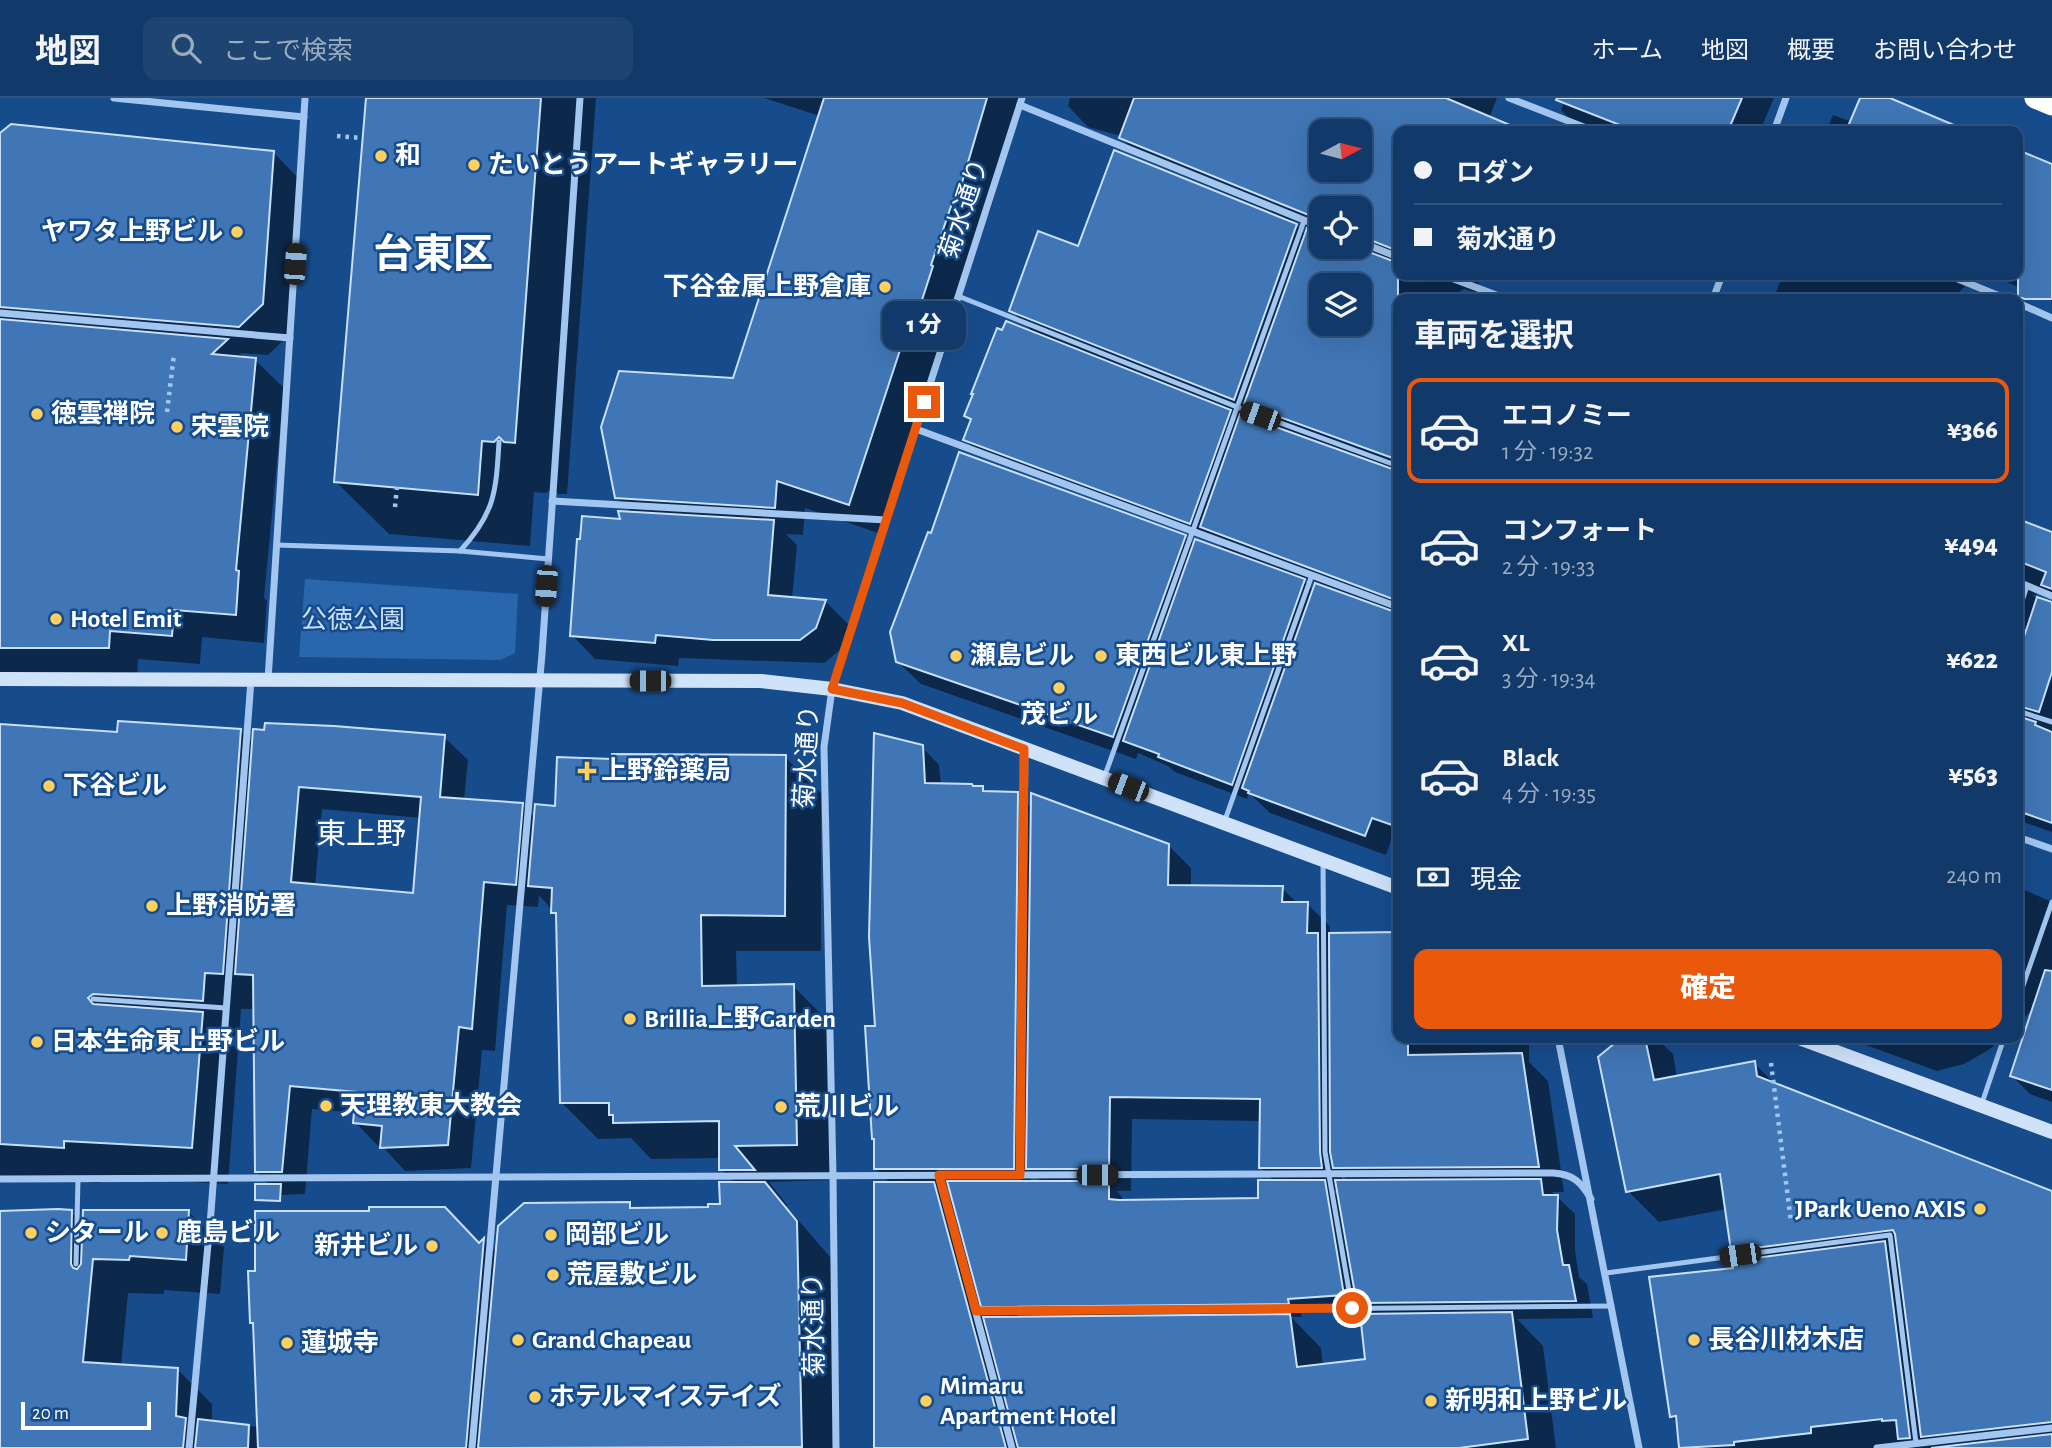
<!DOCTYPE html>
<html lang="ja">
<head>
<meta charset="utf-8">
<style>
  body { margin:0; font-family:"Alegreya Sans","Noto Sans JP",sans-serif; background:#1e4471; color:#f1f3f6; height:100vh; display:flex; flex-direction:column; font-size:26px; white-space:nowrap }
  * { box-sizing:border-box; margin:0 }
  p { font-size:23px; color:#9cacc0 }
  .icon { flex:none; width:38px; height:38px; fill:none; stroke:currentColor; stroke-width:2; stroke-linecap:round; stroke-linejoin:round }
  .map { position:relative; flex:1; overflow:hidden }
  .details { position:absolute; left:1393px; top:196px; width:630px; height:749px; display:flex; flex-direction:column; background:#113969; border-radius:14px; box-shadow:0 7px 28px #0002,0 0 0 2px #30537d }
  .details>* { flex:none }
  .guide { position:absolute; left:1393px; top:28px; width:630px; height:154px; border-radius:14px; box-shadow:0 7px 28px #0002,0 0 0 2px #30537d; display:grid; align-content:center; height:154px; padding:0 21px; background:#113969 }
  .needle { width:46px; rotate:83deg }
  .buttons { position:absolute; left:1309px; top:21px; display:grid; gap:14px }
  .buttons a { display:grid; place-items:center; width:63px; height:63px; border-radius:14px; background:#113969; box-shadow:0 7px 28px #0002,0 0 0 2px #30537d; font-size:35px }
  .scale { position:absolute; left:21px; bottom:18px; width:130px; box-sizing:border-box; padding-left:7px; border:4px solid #fff; border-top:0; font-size:19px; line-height:24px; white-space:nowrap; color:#fff; -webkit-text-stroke:5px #174c8c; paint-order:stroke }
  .end { position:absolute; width:32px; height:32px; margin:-16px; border:9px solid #ea580c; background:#fff; box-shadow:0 0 0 4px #fff }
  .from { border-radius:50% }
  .bubble { position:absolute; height:49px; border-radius:14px; background:#113969; box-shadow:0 7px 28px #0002,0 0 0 2px #30537d; font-size:23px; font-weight:800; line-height:49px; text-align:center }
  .car { position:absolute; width:21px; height:42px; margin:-21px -10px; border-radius:9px; box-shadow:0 0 5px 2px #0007; background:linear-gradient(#222 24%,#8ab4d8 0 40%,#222 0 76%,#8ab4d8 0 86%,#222 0) }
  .guide b { display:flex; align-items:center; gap:24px; height:66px; font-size:26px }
  .guide b+b { border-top:2px solid #30537d }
  .guide i { width:18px; height:18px; background:#f1f3f6 }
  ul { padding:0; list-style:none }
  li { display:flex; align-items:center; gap:21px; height:105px; margin:0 14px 10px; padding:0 7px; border:4px solid transparent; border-radius:14px }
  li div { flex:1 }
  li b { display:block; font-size:26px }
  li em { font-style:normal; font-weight:800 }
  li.on { border-color:#ea580c }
  li>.icon { width:63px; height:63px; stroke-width:1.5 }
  h2 { padding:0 21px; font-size:32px; line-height:84px }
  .pay { display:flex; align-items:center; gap:18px; height:77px; padding:0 21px; font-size:26px }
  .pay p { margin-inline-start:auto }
  .action { display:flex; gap:14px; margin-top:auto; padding:14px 21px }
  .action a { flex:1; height:80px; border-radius:14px; background:#ea580c; color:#fff; font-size:28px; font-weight:800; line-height:80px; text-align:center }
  header { display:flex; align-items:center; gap:42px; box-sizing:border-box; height:98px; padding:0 35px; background:#113969; border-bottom:2px solid #30537d }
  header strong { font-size:33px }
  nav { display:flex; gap:38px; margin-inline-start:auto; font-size:24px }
  .search { width:490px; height:63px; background:#1e4471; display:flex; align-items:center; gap:18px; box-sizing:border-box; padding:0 24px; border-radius:14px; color:#9cacc0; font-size:26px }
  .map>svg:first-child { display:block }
</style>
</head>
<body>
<header>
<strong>地図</strong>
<div class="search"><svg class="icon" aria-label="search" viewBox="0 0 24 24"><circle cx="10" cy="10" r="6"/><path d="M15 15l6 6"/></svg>ここで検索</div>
<nav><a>ホーム</a><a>地図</a><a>概要</a><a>お問い合わせ</a></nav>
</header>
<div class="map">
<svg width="2052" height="1350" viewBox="0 0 2052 1350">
  <rect width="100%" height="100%" fill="#174c8c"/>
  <polygon fill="#2a66ab" points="305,481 518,496 515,555 500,562 299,559"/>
  <g fill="#0007" fill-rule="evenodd">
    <polygon points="368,0 596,0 567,396 558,396 552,390 546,395 534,394 530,448 389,436 336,384"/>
    <polygon points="764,0 1024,0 989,116 987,115 934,262 878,435 805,410 803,437 786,436 797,447 792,501 825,503 849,527 839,553 824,565 679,560 678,568 595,561 572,537 622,423 633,415 617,400 734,282 820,18"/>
    <path d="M1070,0h427l-8,20 20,9 5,4h-116v131l-12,-5 -1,3 13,4v11h84l-7,17 -11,-3 -7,4 6,6h-65v541l-6,-3 -6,18 -116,-42 -21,-20 -2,6 -72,-27 -7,-6 -30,-13 -2,6 -215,-75 -24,-23 288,-124 10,9 32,6 -17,-17 -227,-78 -18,-18 7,-18 -6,-5 69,-82 -24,-24 68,-62 189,-34 1,-3 -128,-53 -20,-20v-2l-33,-9 -20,-21zM1321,33h39v39h-39zM1321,110h39v39h-39zM1290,121l19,8 -3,8zM1321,187h39v39h-39zM1299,478l18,6 -3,9z"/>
    <polygon points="1566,0 1774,0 1760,33 1582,33 1561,12"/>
    <polygon points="1862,0 1886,0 1967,33 1826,33 1833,17 1852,24"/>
    <polygon points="1555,26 1573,33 1552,33"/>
    <polygon points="0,38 274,55 302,84 291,235 268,257 239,255 246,261 255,262 284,290 264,500 267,503 264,545 202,539 200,566 138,561 137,578 0,578"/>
    <polygon points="2018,54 2052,68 2052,203 1989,177 2018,177"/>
    <polygon points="1783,177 1976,177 1971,190 1965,188 1959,194 1964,201 1773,201"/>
    <polygon points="2018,423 2052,436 2052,501 2039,495 2032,498 2052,505 2052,734 2018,722"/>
    <path d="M0,628l119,8 121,-4 14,14 190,-7 24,23 -4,40 58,5 13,13 22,-11 57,-46 171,-4 36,36v158h-85l1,36 56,-1 36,36 3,158 -63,2 19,24h-2l45,52 4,190h-835v-235l71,-1 13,12 105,-12 35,35 -4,47 -56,-4v4l-36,-1 -7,73 56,3 35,35v18l47,5 -4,-102 -3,-3 228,-78 4,-4 13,13 132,-49 6,6 75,-2 12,-2 14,-22 -15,-15v-11l-70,1 -20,-21 -33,1 -36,-36 -4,-186 -19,-22 -1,12 -31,-2 -12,146 -13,-1 -11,118 -66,3 -23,-25h-4l-23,-24 1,-9 -44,-4 -7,85 -25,1 -24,-24 -1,-162h-14l-2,28 -15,-1 14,14 -10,134 -128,-7v6l-100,-6zM322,711l99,9 -6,77 -100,-9z"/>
    <path d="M922,649l17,18 2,20 41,3 5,4 31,2 14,14 136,37 23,23v19l91,1 16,16h9l23,22v8h68v104h131v24l19,19 16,111h-12l23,22v36l4,27 8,7 6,34 -76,1 26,27 13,102h-681l-1,-93h2l14,-172 -14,-14 1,-142zM1132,1021l129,2 -1,46 15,15 -15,18 -138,2v-5l-5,-6h14zM1031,1073l12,12h-12zM1341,1076l8,8h-6zM936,1088h14l5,19zM1332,1092h7l1,8zM1355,1193l5,6 1,5 13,13 -7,45 -44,6 -2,-18 -30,-31h11l-1,-5 56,-3z"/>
    <polygon points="2018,789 2052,804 2052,1004 2030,996 2012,978 2033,911 2018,925"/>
    <polygon points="1624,940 1656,940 1673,956 1677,980 1754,965 1777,988 2052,1095 2052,1350 1682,1350 1679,1326 1671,1318 1735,1171 1744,1164 1732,1152 1727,1111 1659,1124 1628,1093 1600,959"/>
    <polygon points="1847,940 2002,940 1990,951 1964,966 1937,973"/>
  </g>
  <g fill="#4076b5" stroke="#c8e0fb" stroke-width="2" fill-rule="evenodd">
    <polygon points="366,0 541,0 515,345 504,344 499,339 494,344 482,343 478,397 334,384"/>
    <polygon points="824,0 987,0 961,88 958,88 931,167 933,168 911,236 906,234 849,407 777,383 775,410 615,400 601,329 619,273 733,280"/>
    <path d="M1134,0h312l78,33h-126v120l-38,-15v-28h-39v12l-202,-82zM1321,33h39v39h-39z"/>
    <polygon points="1557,0 1742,0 1728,33 1635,33 1556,2"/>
    <polygon points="1860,0 1890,0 1968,33 1846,33"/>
    <polygon points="11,26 274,53 263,206 239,229 0,209 0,35"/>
    <polygon points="1114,52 1297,126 1234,302 1009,213 1038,133 1078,148"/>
    <polygon points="2018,52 2052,66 2052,201 2025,201 2018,199"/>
    <path d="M1307,130l14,5v14h35l42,16v197l-154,-56zM1321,187h39v39h-39z"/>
    <polygon points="0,221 228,241 212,256 256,260 236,472 239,473 236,517 174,512 172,538 110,533 109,550 0,550"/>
    <polygon points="1006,223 1231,312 1190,426 963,342 971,321 964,318 973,296 971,296 997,230 1002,232"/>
    <polygon points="1240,316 1398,373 1398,503 1200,429"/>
    <polygon points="959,354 1186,437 1113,639 896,564 890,534 928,434 931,435"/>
    <polygon points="618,413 774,422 768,497 826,502 816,530 800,542 713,542 656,537 655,545 570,538 577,441 580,441 582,418 620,421"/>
    <polygon points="2018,421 2052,434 2052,491 2041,487 2046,474 2018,463"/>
    <polygon points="1195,441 1305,481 1232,687 1158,659 1159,656 1123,643"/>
    <polygon points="1315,485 1398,515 1398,729 1372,720 1365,738 1248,695 1249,693 1242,690"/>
    <polygon points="2037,499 2052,504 2052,574 2039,614 2018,608 2018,557"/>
    <polygon points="2018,618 2036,624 2035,627 2052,634 2052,725 2018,713"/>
    <polygon points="118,623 241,631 223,876 205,875 203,903 93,896 88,900 93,906 203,914 192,1050 64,1043 64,1050 0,1046 0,626 117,634"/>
    <path d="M265,625l69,3 111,9 -5,62 83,6 -7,82 -32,-3 -12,147 -13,-2 -11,118 -68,3 2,-22 -29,-3 3,-31 -66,-6 -8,86h-27l-2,-197 -18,-1 18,-245 11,1zM299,689l122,10 -8,96 -122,-11z"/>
    <polygon points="874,635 923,647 925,685 972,686 973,688 983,688 983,693 1018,694 1014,1071 874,1071 874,1041 872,1041 865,928 875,928 869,839"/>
    <polygon points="612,656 786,657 785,818 701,817 702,888 794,886 797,1047 735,1048 755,1072 719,1072 719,1023 613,1025 613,1017 609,1017 609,1005 560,1005 556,815 551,815 552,790 528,788 535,706 555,708 557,659 612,661"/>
    <polygon points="1031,695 1169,746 1168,787 1283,788 1282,804 1308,804 1307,835 1318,835 1320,1054 1322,1070 1259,1070 1260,1001 1110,999 1109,1071 1026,1071"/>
    <polygon points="1398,834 1398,940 1408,940 1408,957 1522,955 1539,1069 1333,1070 1330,1054 1329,835"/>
    <polygon points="2045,872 2052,873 2052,992 2010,978"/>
    <polygon points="1621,940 1645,940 1654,982 1755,963 1757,978 2052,1093 2052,1324 1921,1339 1895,1136 1893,1132 1731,1153 1720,1076 1626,1094 1598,959"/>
    <polygon points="1541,1081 1543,1097 1558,1097 1557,1132 1563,1167 1569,1167 1576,1203 1359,1205 1358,1196 1355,1196 1335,1082"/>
    <polygon points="1258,1082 1325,1082 1344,1197 1288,1201 1289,1206 981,1209 947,1083 1109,1083 1109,1101 1119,1102 1258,1100"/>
    <polygon points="719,1084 765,1084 797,1123 802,1349 478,1350 498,1128 524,1105 630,1104 630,1110 708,1109 708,1106 720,1106"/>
    <polygon points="874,1084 934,1084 1006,1350 874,1350"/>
    <polygon points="255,1086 281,1086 280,1103 255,1102"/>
    <polygon points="369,1109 445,1109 479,1145 484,1140 466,1350 258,1350 253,1225 250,1225 248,1173 255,1173 255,1113 369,1113"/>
    <polygon points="58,1111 72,1112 71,1166 73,1170 77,1171 81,1166 83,1112 189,1112 186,1162 130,1158 129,1162 93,1161 83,1264 178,1270 176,1318 186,1320 183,1350 0,1350 0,1113"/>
    <polygon points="1885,1143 1910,1340 1898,1341 1896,1322 1882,1323 1882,1321 1811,1329 1811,1335 1734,1344 1734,1347 1679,1350 1676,1318 1670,1319 1649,1179 1733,1170 1732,1163"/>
    <polygon points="1512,1214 1528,1341 1459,1350 1018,1350 983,1219 1290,1216 1297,1269 1365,1261 1360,1216"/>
    <polygon points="198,1321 249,1327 248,1350 195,1350"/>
    <polygon points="2052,1336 2052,1350 1931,1350"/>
  </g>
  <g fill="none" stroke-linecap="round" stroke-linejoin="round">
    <g stroke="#a2c6ef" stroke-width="4.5" stroke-dasharray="3.5 5" stroke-linecap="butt">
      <polyline points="337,38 362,40"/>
      <polyline points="167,314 174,256"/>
      <polyline points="395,409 397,389"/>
      <polyline points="1771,965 1791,1124"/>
    </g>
    <g stroke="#a2c6ef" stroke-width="5">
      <polyline points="958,198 1237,309 1398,368"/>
      <polyline points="277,447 460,453 548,461"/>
      <path d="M460,453c35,-38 36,-59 39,-109"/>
      <polyline points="2018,515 2027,488"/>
      <polyline points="2018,613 2052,624"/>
      <polyline points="1104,680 1304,123"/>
      <polyline points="1225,722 1312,477"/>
      <polyline points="1323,763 1325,1054 1352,1210"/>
      <polyline points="93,901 226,910"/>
      <polyline points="2018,902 2052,804"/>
      <polyline points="1982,1005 2004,940"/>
      <polyline points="76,1166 78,1081"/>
      <polyline points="1606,1175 1890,1137 1916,1345"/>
      <polyline points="976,1214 1612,1208"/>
    </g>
    <g stroke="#a2c6ef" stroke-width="7">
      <polyline points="114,0 304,19"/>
      <polyline points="1509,0 1594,33"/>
      <polyline points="1020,7 1321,129"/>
      <polyline points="1774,33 1786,0"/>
      <polyline points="1360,144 1398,159"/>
      <polyline points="1443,177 1507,201"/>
      <polyline points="1948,177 2007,201"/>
      <polyline points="1713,201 1722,177"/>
      <polyline points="2018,205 2052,220"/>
      <polyline points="0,215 290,240"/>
      <polyline points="916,331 1398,509"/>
      <polyline points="552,403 886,422"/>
      <polyline points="2018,484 2052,498"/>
      <polyline points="268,582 305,0"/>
      <polyline points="2018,739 2052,751"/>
      <polyline points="1558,940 1639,1350"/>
      <polyline points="939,1077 1012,1350"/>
      <polyline points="1020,1077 1025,651"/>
      <path d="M0,1081l1553,-6c20,1 28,9 38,26"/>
      <polyline points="189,1350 211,1114 251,582"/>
      <polyline points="472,1350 542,556 580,0"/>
      <polyline points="836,1350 833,1078 824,649 832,591 1022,0"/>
      <polyline points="1877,1350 2052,1330"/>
    </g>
    <g stroke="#cfe2fa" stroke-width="14">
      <polyline points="0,581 761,583 832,591 902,605 1398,790"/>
      <polyline points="1799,940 2052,1034"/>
    </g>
    <polyline stroke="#fff" stroke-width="21" points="2035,0 2052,7"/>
  </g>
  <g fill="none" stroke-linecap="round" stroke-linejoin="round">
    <polyline stroke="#ea580c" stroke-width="9" points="924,304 832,591 902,605 1024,651 1020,1077 939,1077 976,1213 1352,1210"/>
  </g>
  <g fill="#ffcf5f" stroke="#174c8c" stroke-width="2.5">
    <circle cx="381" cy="58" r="7"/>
    <circle cx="474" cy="67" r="7"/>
    <circle cx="237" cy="134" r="7"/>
    <circle cx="885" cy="189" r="7"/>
    <circle cx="37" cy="316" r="7"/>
    <circle cx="177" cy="329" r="7"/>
    <circle cx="56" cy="521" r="7"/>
    <circle cx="956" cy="558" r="7"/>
    <circle cx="1101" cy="558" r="7"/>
    <circle cx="1059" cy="590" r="7"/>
    <path d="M583.5 662.5h7v7h7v7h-7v7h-7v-7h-7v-7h7z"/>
    <circle cx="49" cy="688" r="7"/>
    <circle cx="152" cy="808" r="7"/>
    <circle cx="630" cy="921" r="7"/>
    <circle cx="37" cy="944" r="7"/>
    <circle cx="326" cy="1008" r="7"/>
    <circle cx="781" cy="1009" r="7"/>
    <circle cx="1980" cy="1111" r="7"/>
    <circle cx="31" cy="1135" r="7"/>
    <circle cx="162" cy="1135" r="7"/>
    <circle cx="551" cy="1137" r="7"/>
    <circle cx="432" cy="1148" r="7"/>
    <circle cx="553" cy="1177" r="7"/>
    <circle cx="518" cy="1242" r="7"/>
    <circle cx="1694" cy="1242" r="7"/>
    <circle cx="287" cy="1245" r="7"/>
    <circle cx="535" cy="1299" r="7"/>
    <circle cx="926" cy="1303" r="7"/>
    <circle cx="1431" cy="1303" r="7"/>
  </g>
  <g text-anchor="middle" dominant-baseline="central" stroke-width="5" stroke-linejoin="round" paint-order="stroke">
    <g font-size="26" font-weight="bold" fill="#fff" stroke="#174c8c" text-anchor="start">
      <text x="395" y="58">和</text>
      <text x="488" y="67">たいとうアートギャラリー</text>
      <text x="223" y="134" text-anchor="end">ヤワタ上野ビル</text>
      <text x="871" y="189" text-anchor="end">下谷金属上野倉庫</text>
      <text x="51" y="316">徳雲禅院</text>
      <text x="191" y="329">宋雲院</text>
      <text x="70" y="521">Hotel Emit</text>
      <text x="970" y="558">瀬島ビル</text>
      <text x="1115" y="558">東西ビル東上野</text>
      <text x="1059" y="617" text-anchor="middle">茂ビル</text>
      <text x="601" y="673">上野鈴薬局</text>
      <text x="63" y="688">下谷ビル</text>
      <text x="166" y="808">上野消防署</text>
      <text x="644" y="921">Brillia上野Garden</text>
      <text x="51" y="944">日本生命東上野ビル</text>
      <text x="340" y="1008">天理教東大教会</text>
      <text x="795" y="1009">荒川ビル</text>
      <text x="1966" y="1111" text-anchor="end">JPark Ueno AXIS</text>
      <text x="45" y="1135">シタール</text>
      <text x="176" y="1135">鹿島ビル</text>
      <text x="565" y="1137">岡部ビル</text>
      <text x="418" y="1148" text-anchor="end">新井ビル</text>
      <text x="567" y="1177">荒屋敷ビル</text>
      <text x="532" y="1242">Grand Chapeau</text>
      <text x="1708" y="1242">長谷川材木店</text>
      <text x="301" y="1245">蓮城寺</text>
      <text x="940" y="1288">Mimaru<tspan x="940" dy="30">Apartment Hotel</tspan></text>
      <text x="549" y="1299">ホテルマイステイズ</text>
      <text x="1445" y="1303">新明和上野ビル</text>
    </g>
    <g font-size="26" fill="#fff" stroke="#174c8c">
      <text transform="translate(964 111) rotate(-72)">菊水通り</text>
      <text transform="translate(807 659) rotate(-87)">菊水通り</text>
      <text transform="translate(814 1227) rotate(-91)">菊水通り</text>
    </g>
    <g font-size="26" fill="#c8e0fb" stroke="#174c8c">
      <text x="353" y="522">公徳公園</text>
    </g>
    <g font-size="30" fill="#fff" stroke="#174c8c">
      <text x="361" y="737">東上野</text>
    </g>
    <g font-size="40" font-weight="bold" fill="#fff" stroke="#174c8c">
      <text x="433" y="157">台東区</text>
    </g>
  </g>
</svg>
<div class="buttons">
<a><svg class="needle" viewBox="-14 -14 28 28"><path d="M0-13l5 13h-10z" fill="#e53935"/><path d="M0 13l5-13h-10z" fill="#9cacc0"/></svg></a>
<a><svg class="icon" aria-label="locate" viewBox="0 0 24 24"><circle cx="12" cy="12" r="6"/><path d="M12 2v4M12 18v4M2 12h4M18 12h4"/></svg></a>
<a><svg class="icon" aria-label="layers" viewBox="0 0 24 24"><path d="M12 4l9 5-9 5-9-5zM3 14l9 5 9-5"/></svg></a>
</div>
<div class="scale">20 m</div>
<i class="end from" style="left:1352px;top:1210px"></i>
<i class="end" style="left:924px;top:304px"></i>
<div class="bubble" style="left:882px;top:203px;width:84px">1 分</div>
<i class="car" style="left:295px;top:166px;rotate:4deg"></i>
<i class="car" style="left:1260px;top:318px;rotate:290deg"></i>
<i class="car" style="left:546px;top:488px;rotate:184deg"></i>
<i class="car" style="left:650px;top:583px;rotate:270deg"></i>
<i class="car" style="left:1128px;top:689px;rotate:291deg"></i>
<i class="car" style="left:1097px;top:1077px;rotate:90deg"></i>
<i class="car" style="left:1740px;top:1157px;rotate:262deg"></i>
<div class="guide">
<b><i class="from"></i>ロダン</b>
<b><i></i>菊水通り</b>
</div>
<section class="details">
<h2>車両を選択</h2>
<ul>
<li class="on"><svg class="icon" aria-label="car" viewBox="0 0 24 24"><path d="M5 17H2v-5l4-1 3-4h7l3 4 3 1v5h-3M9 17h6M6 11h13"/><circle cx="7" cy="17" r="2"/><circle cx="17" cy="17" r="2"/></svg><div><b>エコノミー</b><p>1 分 · 19:32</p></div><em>¥366</em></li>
<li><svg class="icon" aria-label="car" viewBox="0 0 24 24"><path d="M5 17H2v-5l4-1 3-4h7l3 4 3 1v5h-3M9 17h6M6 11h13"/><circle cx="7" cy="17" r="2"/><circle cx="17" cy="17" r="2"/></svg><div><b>コンフォート</b><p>2 分 · 19:33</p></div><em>¥494</em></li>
<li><svg class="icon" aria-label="car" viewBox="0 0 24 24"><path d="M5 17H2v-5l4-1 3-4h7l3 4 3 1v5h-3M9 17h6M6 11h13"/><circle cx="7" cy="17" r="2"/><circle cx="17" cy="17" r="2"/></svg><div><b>XL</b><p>3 分 · 19:34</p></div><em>¥622</em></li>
<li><svg class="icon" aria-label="car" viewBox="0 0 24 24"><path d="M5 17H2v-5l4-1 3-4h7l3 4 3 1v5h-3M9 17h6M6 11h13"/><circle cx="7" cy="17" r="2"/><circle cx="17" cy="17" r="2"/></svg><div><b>Black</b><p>4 分 · 19:35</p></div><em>¥563</em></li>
</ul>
<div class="pay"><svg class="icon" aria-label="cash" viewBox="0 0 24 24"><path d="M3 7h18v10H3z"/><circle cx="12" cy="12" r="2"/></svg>現金<p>240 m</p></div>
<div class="action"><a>確定</a></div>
</section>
</div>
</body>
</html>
